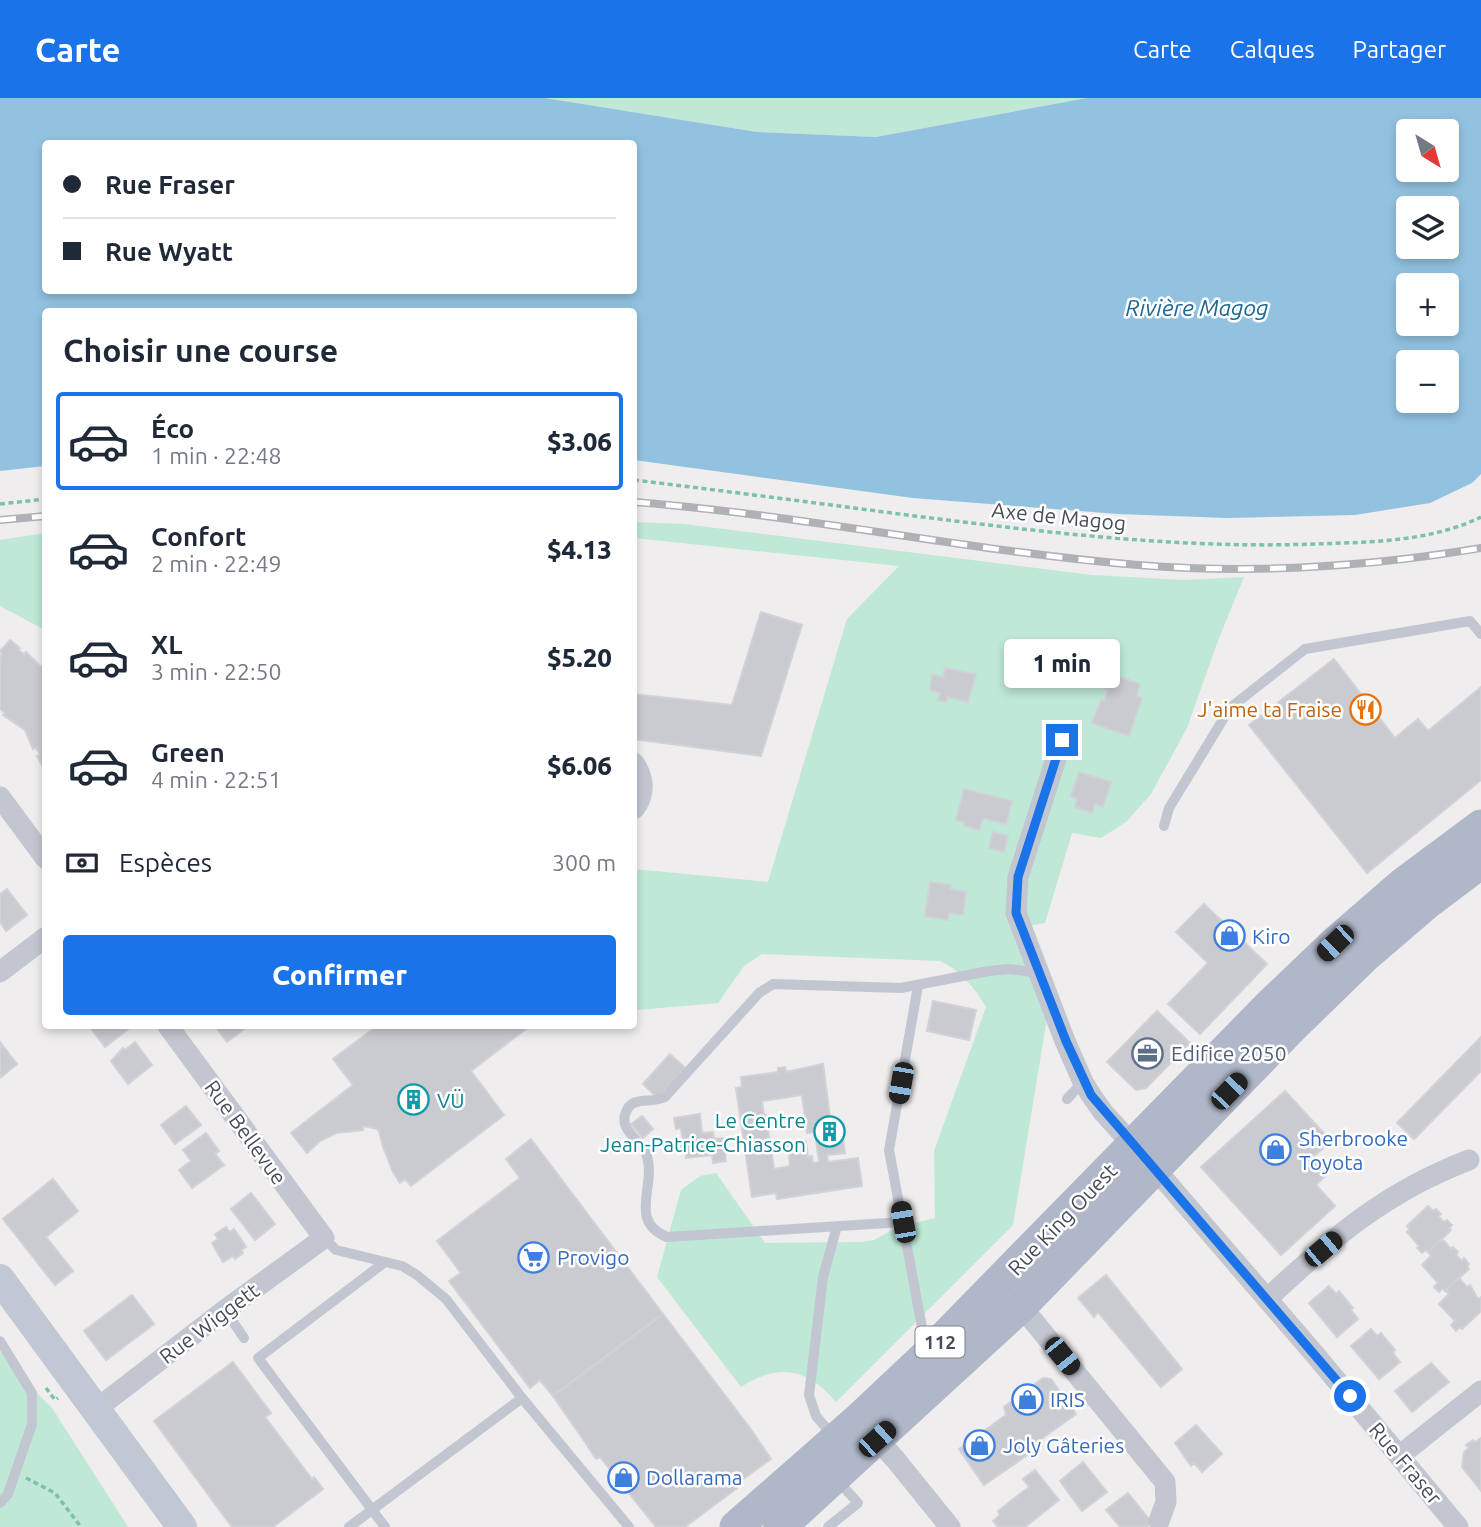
<!DOCTYPE html>
<html lang="fr">
<head>
<meta charset="utf-8">
<style>
  body { margin:0; font-family:Ubuntu,sans-serif; background:#f2f2f3; color:#1f2937; height:100vh; display:flex; flex-direction:column; font-size:26px; white-space:nowrap }
  * { box-sizing:border-box; margin:0 }
  p { font-size:23px; color:#747a83 }
  .icon { flex:none; width:38px; height:38px; fill:none; stroke:currentColor; stroke-width:2; stroke-linecap:round; stroke-linejoin:round }
  .map { position:relative; flex:1; overflow:hidden }
  .panel { position:absolute; left:42px; top:210px; width:595px; height:721px; display:flex; flex-direction:column; background:#fff; border-radius:7px; box-shadow:0 4px 10px #0003 }
  .panel>* { flex:none }
  .banner { position:absolute; left:42px; top:42px; width:595px; height:154px; border-radius:7px; box-shadow:0 4px 10px #0003; display:grid; align-content:center; height:154px; padding:0 21px; background:#fff }
  .needle { width:46px; rotate:143deg }
  .fabs { position:absolute; left:1396px; top:21px; display:grid; gap:14px }
  .fabs a { display:grid; place-items:center; width:63px; height:63px; border-radius:7px; background:#fff; box-shadow:0 4px 10px #0003; font-size:35px }
  .end { position:absolute; width:32px; height:32px; margin:-16px; border:9px solid #1a73e8; background:#fff; box-shadow:0 0 0 4px #fff }
  .from { border-radius:50% }
  .bubble { position:absolute; height:49px; border-radius:7px; background:#fff; box-shadow:0 4px 10px #0003; font-size:23px; font-weight:800; line-height:49px; text-align:center }
  .car { position:absolute; width:21px; height:42px; margin:-21px -10px; border-radius:9px; box-shadow:0 0 5px 2px #0007; background:linear-gradient(#222 24%,#8ab4d8 0 40%,#222 0 76%,#8ab4d8 0 86%,#222 0) }
  .banner b { display:flex; align-items:center; gap:24px; height:66px; font-size:26px }
  .banner b+b { border-top:2px solid #e0e1e3 }
  .banner i { width:18px; height:18px; background:#1f2937 }
  ul { padding:0; list-style:none }
  li { display:flex; align-items:center; gap:21px; height:98px; margin:0 14px 10px; padding:0 7px; border:4px solid transparent; border-radius:7px }
  li div { flex:1 }
  li b { display:block; font-size:26px }
  li em { font-style:normal; font-weight:800 }
  li.current { border-color:#1a73e8 }
  li>.icon { width:63px; height:63px; stroke-width:1.5 }
  h2 { padding:0 21px; font-size:32px; line-height:84px }
  .pay { display:flex; align-items:center; gap:18px; height:77px; padding:0 21px; font-size:26px }
  .pay p { margin-inline-start:auto }
  .action { display:flex; gap:14px; margin-top:auto; padding:14px 21px }
  .action a { flex:1; height:80px; border-radius:7px; background:#1a73e8; color:#fff; font-size:28px; font-weight:800; line-height:80px; text-align:center }
  header { display:flex; align-items:center; gap:42px; box-sizing:border-box; height:98px; padding:0 35px; background:#1a73e8; color:#fff }
  header strong { font-size:33px }
  nav { display:flex; gap:38px; margin-inline-start:auto; font-size:24px }
  .map>svg:first-child { display:block }
</style>
</head>
<body>
<header>
<strong>Carte</strong>
<nav><a>Carte</a><a>Calques</a><a>Partager</a></nav>
</header>
<div class="map">
<svg width="1481" height="1429" viewBox="0 0 1481 1429">
  <rect width="100%" height="100%" fill="#efeded"/>
  <g fill="#bfe8d6">
    <polygon points="545,0 1087,0 876,39 757,34"/>
    <path d="M634,424l49,2 409,51 92,5 60,-3 -25,61 -32,90 -36,66 -25,28 -25,16 -29,-5 -27,90 -23,4 28,73 -37,225 -177,177c-29,-34 -57,-39 -95,-15l-84,-110 24,-87 19,-14 16,-3 49,70 96,-1 13,-2 24,-13 37,-9 -1,-67 52,-144c-10,-18 -27,-38 -46,-46l-178,-7 -18,12 -26,37 -82,7 -2,-6v-135l134,13 79,-263 52,-53 -265,-28z"/>
    <polygon points="45,435 46,435 45,532 0,508 0,442"/>
    <polygon points="0,1254 9,1267 52,1310 128,1429 0,1429"/>
  </g>
  <path fill="#92c2e0" fill-rule="evenodd" d="M0,0h545l212,34 119,5 211,-39h394v376l-9,9 -42,20 -75,12 -128,3 -109,-4 -205,-16 -279,-38v-148h-588l-1,154 -45,5zM1409,33h38v39h-38zM46,46h588v146h-588zM1409,110h38v39h-38zM1409,187h38v39h-38zM1409,264h38v39h-38z"/>
  <g fill="#cacbd1" stroke="#d1d2d7" stroke-width="2" fill-rule="evenodd">
    <polygon points="761,514 802,527 761,658 634,641 634,596 732,607"/>
    <polygon points="10,542 20,550 18,552 24,556 26,554 46,574 46,674 37,658 40,657 36,649 33,651 25,632 3,617 5,615 0,611 0,559 2,556 0,553"/>
    <polygon points="1334,561 1395,640 1418,621 1428,633 1481,589 1481,682 1367,775 1249,627"/>
    <polygon points="945,570 976,576 968,604 948,599 946,604 938,602 940,595 930,592 932,577 943,579"/>
    <polygon points="1110,575 1140,586 1136,598 1142,600 1129,638 1092,625 1101,602 1104,603 1108,592 1104,591"/>
    <polygon points="1079,674 1111,684 1103,709 1095,706 1092,715 1075,709 1077,701 1071,698"/>
    <polygon points="964,691 1012,703 1006,726 983,720 979,732 964,728 965,724 956,722"/>
    <polygon points="993,734 1008,738 1004,754 989,750"/>
    <polygon points="930,784 951,787 950,791 966,794 963,817 949,815 948,822 925,818"/>
    <polygon points="7,791 27,817 6,833 0,824 0,796"/>
    <polygon points="1204,806 1267,866 1200,936 1168,906 1208,865 1176,834"/>
    <polygon points="933,903 976,912 969,942 927,933"/>
    <polygon points="1157,913 1190,945 1146,990 1136,992 1107,964"/>
    <polygon points="92,928 132,928 105,949 90,929"/>
    <polygon points="215,928 248,928 227,944"/>
    <polygon points="377,928 530,928 471,973 504,1017 411,1088 405,1081 400,1085 393,1074 383,1049 379,1033 377,1031 363,1028 363,1032 336,1035 320,1043 307,1055 291,1035 353,987 333,961"/>
    <polygon points="1481,939 1481,973 1414,1041 1397,1025"/>
    <polygon points="0,944 17,966 0,980"/>
    <polygon points="135,944 152,967 128,986 111,963 123,950 125,952"/>
    <polygon points="670,956 685,970 658,1000 643,986"/>
    <path d="M823,966l8,61 10,-2 4,30 -18,2 1,7 30,-4 4,28 -85,13 -1,-6 -24,4 -16,-109 6,-1 -1,-10 37,-5v-4l7,-1 1,5zM802,997l5,38 8,-1 4,30 -6,1 -1,-7 -4,1 -2,-16 -18,2 2,23 -16,3 -8,-54 -2,1 -2,-15z"/>
    <polygon points="1285,993 1331,1043 1311,1061 1326,1077 1316,1087 1335,1108 1281,1157 1201,1069"/>
    <polygon points="186,1008 201,1027 175,1046 161,1027"/>
    <polygon points="700,1016 702,1035 713,1034 714,1041 723,1040 726,1063 713,1065 712,1057 686,1060 685,1051 680,1052 680,1044 683,1043 681,1030 676,1031 674,1020"/>
    <polygon points="642,1018 653,1031 643,1040 631,1026"/>
    <polygon points="206,1035 219,1053 215,1056 224,1067 192,1090 179,1072 191,1063 183,1052"/>
    <polygon points="531,1041 663,1216 553,1298 540,1282 530,1290 449,1183 461,1175 437,1143 520,1080 506,1061"/>
    <polygon points="53,1081 78,1113 46,1139 73,1173 55,1187 3,1121"/>
    <polygon points="251,1095 275,1126 255,1142 231,1111"/>
    <polygon points="1428,1108 1433,1113 1436,1111 1441,1116 1438,1118 1444,1124 1447,1122 1452,1127 1449,1130 1451,1132 1428,1154 1426,1152 1422,1155 1417,1150 1419,1148 1407,1134 1409,1131 1407,1128"/>
    <polygon points="226,1129 230,1134 234,1131 246,1149 241,1152 243,1155 235,1161 233,1158 223,1164 212,1145 218,1141 215,1136"/>
    <polygon points="1442,1141 1451,1151 1453,1149 1458,1154 1456,1157 1462,1163 1464,1160 1469,1166 1467,1168 1469,1171 1445,1193 1443,1190 1439,1194 1434,1189 1438,1185 1422,1167 1431,1158 1428,1154"/>
    <polygon points="1106,1177 1182,1271 1161,1289 1098,1214 1094,1219 1078,1200"/>
    <polygon points="1459,1180 1467,1189 1470,1187 1478,1201 1481,1199 1481,1213 1462,1231 1460,1229 1456,1233 1451,1227 1455,1223 1439,1206 1449,1196 1445,1193"/>
    <polygon points="1329,1188 1336,1196 1339,1193 1353,1210 1351,1212 1358,1221 1337,1239 1309,1205"/>
    <polygon points="132,1197 154,1226 106,1262 84,1233"/>
    <polygon points="663,1216 750,1330 771,1361 735,1387 737,1390 685,1429 656,1429 600,1359 596,1361 588,1349 588,1346 587,1347 553,1298"/>
    <polygon points="1371,1231 1377,1238 1381,1235 1395,1252 1393,1255 1400,1264 1379,1281 1351,1248"/>
    <polygon points="233,1264 271,1315 265,1319 312,1381 314,1379 323,1391 273,1429 232,1429 154,1323"/>
    <polygon points="1431,1265 1449,1284 1412,1314 1395,1293"/>
    <polygon points="1043,1280 1051,1281 1076,1316 1033,1347 1033,1353 984,1387 959,1351 1006,1317 1004,1309"/>
    <polygon points="1196,1327 1222,1356 1202,1374 1194,1365 1191,1368 1175,1345"/>
    <polygon points="1481,1340 1481,1393 1462,1369 1464,1354 1469,1350 1466,1347 1473,1342 1475,1344"/>
    <polygon points="1083,1364 1107,1394 1082,1413 1060,1383"/>
    <polygon points="1035,1372 1059,1402 1025,1429 998,1429 993,1423 1000,1417 998,1413 1029,1389 1023,1381"/>
    <polygon points="1128,1395 1152,1425 1146,1429 1120,1429 1106,1412"/>
  </g>
  <g fill="none" stroke-linecap="round" stroke-linejoin="round">
    <g stroke="#7cc1ab" stroke-width="3.5" stroke-dasharray="5 3.5" stroke-linecap="butt">
      <path d="M634,382c91,11 182,23 273,35 136,17 271,34 408,29 55,-2 115,-2 166,-27"/>
      <polyline points="0,406 46,401"/>
      <polyline points="46,1290 55,1302 58,1300"/>
      <polyline points="26,1380 55,1395 81,1429"/>
    </g>
    <g stroke="#c1c6d0" stroke-width="10">
      <polyline points="1164,728 1169,710 1230,610 1305,551 1470,523 1481,536"/>
      <polyline points="918,888 889,1052 926,1251"/>
      <polyline points="1067,1001 1083,984"/>
      <path d="M903,1124l-236,15c-39,-16 -11,-50 -20,-81 -4,-14 -27,-25 -22,-41 6,-22 26,-10 40,-18l94,-104 14,-9 128,4 88,-17 20,-2 31,4"/>
      <polyline points="324,1140 336,1152 402,1168 417,1177 446,1201 522,1300 629,1429"/>
      <polyline points="225,1212 244,1240"/>
      <polyline points="0,1243 32,1295 32,1326 8,1396 0,1405"/>
      <polyline points="834,1339 816,1318 809,1297 823,1179 837,1128"/>
      <polyline points="349,1429 522,1300"/>
      <polyline points="385,1429 258,1260 385,1164"/>
      <polyline points="828,1429 858,1405 838,1383"/>
    </g>
    <g stroke="#c1c6d0" stroke-width="21">
      <polyline points="1062,642 1018,779 1016,815 1065,943 1083,984 1091,997 1103,1014 1169,1087 1317,1259 1458,1429"/>
      <path d="M634,665c10,15 12,31 0,46"/>
      <polyline points="0,699 46,761"/>
      <polyline points="0,874 46,839"/>
      <path d="M1267,1201c65,-61 118,-107 202,-139"/>
      <polyline points="1021,1208 1165,1384 1166,1404 1159,1423"/>
      <polyline points="95,1312 225,1212 324,1140 168,928"/>
      <polyline points="869,1333 895,1361 950,1429"/>
      <polyline points="1399,1358 1481,1293"/>
    </g>
    <polyline stroke="#c1c7d3" stroke-width="30" points="0,1181 182,1429"/>
    <g stroke="#afb7c8" stroke-width="33">
      <polyline points="736,1429 858,1322 926,1258 1268,909 1335,845 1403,786 1481,728"/>
      <polyline points="780,1429 1021,1208 1292,929 1365,858 1428,804 1481,764"/>
    </g>
    <defs>
      <g id="rail">
        <path d="M634,404c169,13 335,49 504,63 114,9 230,2 343,-17"/>
        <polyline points="0,422 46,418"/>
      </g>
    </defs>
    <use href="#rail" stroke="#afb1b6" stroke-width="8"/>
    <use href="#rail" stroke="#fff" stroke-width="5" stroke-dasharray="16" stroke-linecap="butt"/>
  </g>
  <g fill="none" stroke-linecap="round" stroke-linejoin="round">
    <polyline stroke="#1a73e8" stroke-width="9" points="1062,642 1018,779 1016,815 1066,943 1091,997 1350,1298"/>
  </g>
  <defs>
    <symbol id="restaurant-ring" viewBox="-11 -11 22 22"><circle r="9.5" fill="#fff" stroke="#e8710a" stroke-width="1.5"/><path d="M-5-6h1v4h1v-4h1v4h1v-4h1v5L-1.5 .5V6h-2V.5L-5-1ZM5-6V6H3V1.5H1.5Q1.5-4 5-6Z" fill="#e8710a"/></symbol>
    <symbol id="shop-ring" viewBox="-11 -11 22 22"><circle r="9.5" fill="#fff" stroke="#3f7fe0" stroke-width="1.5"/><path d="M-5-2.5h2.3a2.7 3.5 0 0 1 5.4 0H5L5.5 6h-11ZM-1.5-2.5h3a1.5 2.3 0 0 0-3 0Z" fill="#3f7fe0"/></symbol>
    <symbol id="office-ring" viewBox="-11 -11 22 22"><circle r="9.5" fill="#fff" stroke="#5c6f8a" stroke-width="1.5"/><path d="M-6-3h4V-5.5h4V-3h4V5H-6ZM-1-4.5V-3h2v-1.5ZM-6 0V1H6V0Z" fill="#5c6f8a"/></symbol>
    <symbol id="building-ring" viewBox="-11 -11 22 22"><circle r="9.5" fill="#fff" stroke="#0f9aa8" stroke-width="1.5"/><path d="M-4-6H4V6H1V3H-1V6H-4ZM-2.5-4.3h1.7v1.8h-1.7ZM.8-4.3h1.7v1.8H.8ZM-2.5-1h1.7V.8h-1.7ZM.8-1h1.7V.8H.8Z" fill="#0f9aa8"/></symbol>
    <symbol id="supermarket-ring" viewBox="-11 -11 22 22"><circle r="9.5" fill="#fff" stroke="#3f7fe0" stroke-width="1.5"/><path d="M-6-5.5h2.5l.6 2H6L4.5 2H-2.5L-4.4-4H-6ZM-1.5 3.2a1.3 1.3 0 1 0 .1 0ZM3 3.2a1.3 1.3 0 1 0 .1 0Z" fill="#3f7fe0"/></symbol>
  </defs>
  <g fill-rule="evenodd">
    <use href="#restaurant-ring" x="1348" y="594" width="35" height="35"/>
    <use href="#shop-ring" x="1212" y="820" width="35" height="35"/>
    <use href="#office-ring" x="1130" y="938" width="35" height="35"/>
    <use href="#building-ring" x="396" y="984" width="35" height="35"/>
    <use href="#building-ring" x="812" y="1016" width="35" height="35"/>
    <use href="#shop-ring" x="1258" y="1034" width="35" height="35"/>
    <use href="#supermarket-ring" x="516" y="1142" width="35" height="35"/>
    <use href="#shop-ring" x="1010" y="1284" width="35" height="35"/>
    <use href="#shop-ring" x="962" y="1330" width="35" height="35"/>
    <use href="#shop-ring" x="606" y="1362" width="35" height="35"/>
  </g>
  <g text-anchor="middle" dominant-baseline="central" stroke-width="5" stroke-linejoin="round" paint-order="stroke">
    <rect fill="#fff" stroke="#7e8289" stroke-width="2" x="915.5" y="1228.5" width="49" height="31" rx="5"/>
    <g font-size="19" font-weight="bold" fill="#474d57">
      <text x="940" y="1244">112</text>
    </g>
    <g font-size="21" fill="#474d57" stroke="#fff">
      <text transform="translate(1059 418) rotate(6)">Axe de Magog</text>
      <text transform="translate(246 1034) rotate(54)">Rue Bellevue</text>
      <text transform="translate(1062 1121) rotate(-46)">Rue King Ouest</text>
      <text transform="translate(209 1225) rotate(-37)">Rue Wiggett</text>
      <text transform="translate(1406 1365) rotate(50)">Rue Fraser</text>
    </g>
    <g font-size="21" fill="#c56008" stroke="#fff" text-anchor="end">
      <text x="1342" y="611">J'aime ta Fraise</text>
    </g>
    <g font-size="21" fill="#366cbe" stroke="#fff" text-anchor="start">
      <text x="1252" y="838">Kiro</text>
      <text x="1299" y="1040">Sherbrooke<tspan x="1299" dy="24">Toyota</tspan></text>
      <text x="557" y="1159">Provigo</text>
      <text x="1050" y="1301">IRIS</text>
      <text x="1003" y="1347">Joly Gâteries</text>
      <text x="646" y="1379">Dollarama</text>
    </g>
    <g font-size="21" fill="#4e5e75" stroke="#fff" text-anchor="start">
      <text x="1171" y="955">Edifice 2050</text>
    </g>
    <g font-size="21" fill="#0d838f" stroke="#fff" text-anchor="start">
      <text x="437" y="1002">VÜ</text>
      <text x="806" y="1022" text-anchor="end">Le Centre<tspan x="806" dy="24">Jean-Patrice-Chiasson</tspan></text>
    </g>
    <g font-size="23" font-style="italic" fill="#1e6694" stroke="#fff">
      <text x="1197" y="209">Rivière Magog</text>
    </g>
  </g>
</svg>
<div class="fabs">
<a><svg class="needle" viewBox="-14 -14 28 28"><path d="M0-13l5 13h-10z" fill="#e53935"/><path d="M0 13l5-13h-10z" fill="#747a83"/></svg></a>
<a><svg class="icon" aria-label="layers" viewBox="0 0 24 24"><path d="M12 4l9 5-9 5-9-5zM3 14l9 5 9-5"/></svg></a>
<a>+</a>
<a>−</a>
</div>
<i class="end from" style="left:1350px;top:1298px"></i>
<i class="end" style="left:1062px;top:642px"></i>
<div class="bubble" style="left:1004px;top:541px;width:116px">1 min</div>
<i class="car" style="left:1335px;top:845px;rotate:226deg"></i>
<i class="car" style="left:901px;top:985px;rotate:190deg"></i>
<i class="car" style="left:1229px;top:993px;rotate:44deg"></i>
<i class="car" style="left:903px;top:1124px;rotate:350deg"></i>
<i class="car" style="left:1323px;top:1151px;rotate:50deg"></i>
<i class="car" style="left:1062px;top:1258px;rotate:141deg"></i>
<i class="car" style="left:877px;top:1341px;rotate:48deg"></i>
<div class="banner">
<b><i class="from"></i>Rue Fraser</b>
<b><i></i>Rue Wyatt</b>
</div>
<section class="panel">
<h2>Choisir une course</h2>
<ul>
<li class="current"><svg class="icon" aria-label="car" viewBox="0 0 24 24"><path d="M5 17H2v-5l4-1 3-4h7l3 4 3 1v5h-3M9 17h6M6 11h13"/><circle cx="7" cy="17" r="2"/><circle cx="17" cy="17" r="2"/></svg><div><b>Éco</b><p>1 min · 22:48</p></div><em>$3.06</em></li>
<li><svg class="icon" aria-label="car" viewBox="0 0 24 24"><path d="M5 17H2v-5l4-1 3-4h7l3 4 3 1v5h-3M9 17h6M6 11h13"/><circle cx="7" cy="17" r="2"/><circle cx="17" cy="17" r="2"/></svg><div><b>Confort</b><p>2 min · 22:49</p></div><em>$4.13</em></li>
<li><svg class="icon" aria-label="car" viewBox="0 0 24 24"><path d="M5 17H2v-5l4-1 3-4h7l3 4 3 1v5h-3M9 17h6M6 11h13"/><circle cx="7" cy="17" r="2"/><circle cx="17" cy="17" r="2"/></svg><div><b>XL</b><p>3 min · 22:50</p></div><em>$5.20</em></li>
<li><svg class="icon" aria-label="car" viewBox="0 0 24 24"><path d="M5 17H2v-5l4-1 3-4h7l3 4 3 1v5h-3M9 17h6M6 11h13"/><circle cx="7" cy="17" r="2"/><circle cx="17" cy="17" r="2"/></svg><div><b>Green</b><p>4 min · 22:51</p></div><em>$6.06</em></li>
</ul>
<div class="pay"><svg class="icon" aria-label="cash" viewBox="0 0 24 24"><path d="M3 7h18v10H3z"/><circle cx="12" cy="12" r="2"/></svg>Espèces<p>300 m</p></div>
<div class="action"><a>Confirmer</a></div>
</section>
</div>
</body>
</html>
